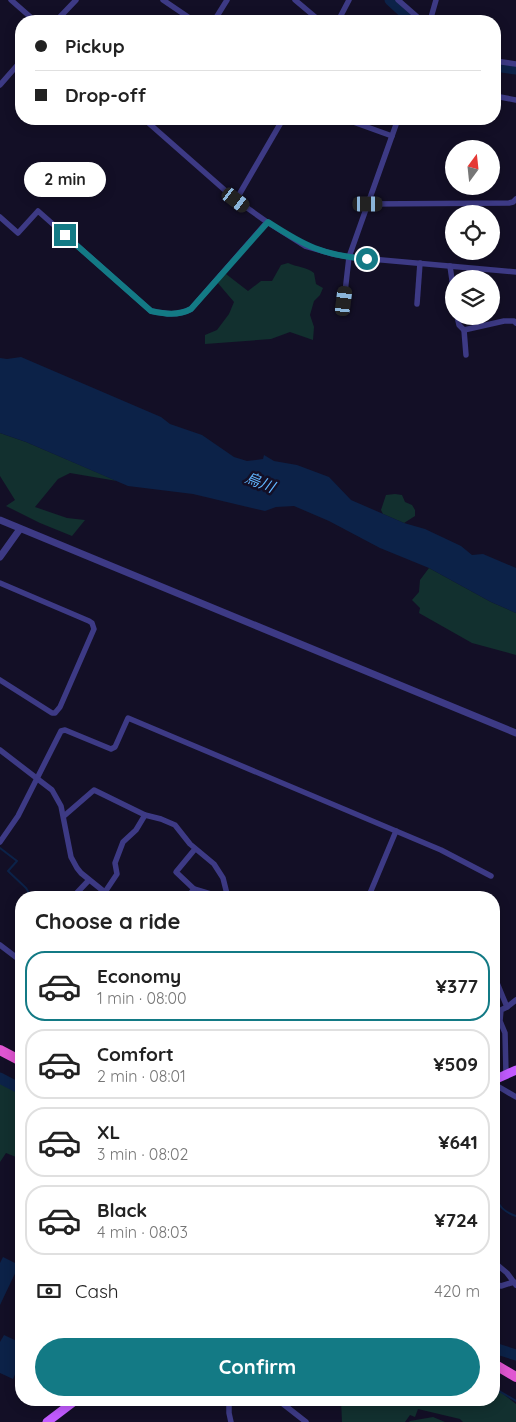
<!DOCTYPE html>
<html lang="en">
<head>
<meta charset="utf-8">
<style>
  body { margin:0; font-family:Quicksand,"Noto Sans JP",sans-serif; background:#f6f6f6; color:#222; height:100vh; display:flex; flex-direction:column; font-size:19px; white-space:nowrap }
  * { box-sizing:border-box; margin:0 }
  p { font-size:16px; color:#767676 }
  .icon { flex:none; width:28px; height:28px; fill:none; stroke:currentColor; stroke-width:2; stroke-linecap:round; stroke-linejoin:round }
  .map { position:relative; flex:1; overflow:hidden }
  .drawer { position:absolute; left:15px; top:891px; width:485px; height:515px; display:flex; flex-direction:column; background:#fff; border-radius:20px; box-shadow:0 2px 12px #0003 }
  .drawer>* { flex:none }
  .guide { position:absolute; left:15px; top:15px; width:486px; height:110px; border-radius:20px; box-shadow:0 2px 12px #0003; display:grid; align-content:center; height:110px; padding:0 20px; background:#fff }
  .needle { width:32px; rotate:15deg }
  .buttons { position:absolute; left:445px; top:140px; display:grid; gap:10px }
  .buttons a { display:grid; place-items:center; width:55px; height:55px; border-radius:50%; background:#fff; box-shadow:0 2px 12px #0003; font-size:25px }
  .end { position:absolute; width:22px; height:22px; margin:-11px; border:6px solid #137a85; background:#fff; box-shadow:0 0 0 2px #fff }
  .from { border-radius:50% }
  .bubble { position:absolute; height:35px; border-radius:18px; background:#fff; box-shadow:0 2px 12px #0003; font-size:16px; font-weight:800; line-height:35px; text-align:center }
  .car { position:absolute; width:15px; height:30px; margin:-15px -8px; border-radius:6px; box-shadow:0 0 4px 1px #0007; background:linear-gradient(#222 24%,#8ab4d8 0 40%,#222 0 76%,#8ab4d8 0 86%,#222 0) }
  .guide b { display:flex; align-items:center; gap:18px; height:48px; font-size:19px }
  .guide b+b { border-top:1px solid #e0e0e0 }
  .guide i { width:12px; height:12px; background:#222 }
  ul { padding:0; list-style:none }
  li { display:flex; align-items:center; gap:15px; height:70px; margin:0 10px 8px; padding:0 10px; border:2px solid #e0e0e0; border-radius:20px }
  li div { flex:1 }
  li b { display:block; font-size:19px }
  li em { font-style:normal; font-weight:800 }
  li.selected { border-color:#137a85 }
  li>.icon { width:45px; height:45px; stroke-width:1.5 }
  h2 { padding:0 20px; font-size:22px; line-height:60px }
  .pay { display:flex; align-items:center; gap:12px; height:55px; padding:0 20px; font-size:19px }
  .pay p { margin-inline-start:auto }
  .primary-button { display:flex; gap:10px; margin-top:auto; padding:10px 20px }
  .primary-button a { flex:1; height:58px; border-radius:30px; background:#137a85; color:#fff; font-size:20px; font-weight:800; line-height:58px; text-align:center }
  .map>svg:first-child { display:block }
</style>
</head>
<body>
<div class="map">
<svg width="516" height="1422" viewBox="0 0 516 1422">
  <rect width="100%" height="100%" fill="#130f26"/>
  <g fill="#12302f">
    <path d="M288,263c8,4 19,4 26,10l2,11 7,4 -3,7 -6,6 -4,14 4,12 -1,13 -23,-8 -19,7 -66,5v-9l12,-5 12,-16 5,-12 -17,-20 9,-8 22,17 13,-10h11l9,-16z"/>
    <polygon points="0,433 26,442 117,481 70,473 58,479 35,507 67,518 85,520 72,536 40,523 6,506 15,500 0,476"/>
    <polygon points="395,494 402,495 405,502 412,505 415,510 415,516 404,523 383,514 381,510 386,495"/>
    <polygon points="429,568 491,602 516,613 516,655 472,643 419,613 420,608 412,600 419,592 420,580"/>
    <polygon points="0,1083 21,1093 21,1159 6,1153 0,1162"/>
    <polygon points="494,1387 516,1404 516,1422 463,1422 460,1419 418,1409 415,1417 410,1415 405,1422 342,1422 341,1400 494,1400"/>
    <polygon points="433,1417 445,1422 409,1422 410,1421"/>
  </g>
  <g fill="#0c2248">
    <polygon points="21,357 161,417 170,424 202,435 234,457 247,461 263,459 264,455 274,461 297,465 329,477 351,500 404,523 425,529 461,546 472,555 483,554 516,568 516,613 491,602 429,568 380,548 329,521 294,506 276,507 265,511 193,494 128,486 26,442 0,433 0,358 7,359"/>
    <polygon points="3,1257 19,1265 0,1305 0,1263"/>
    <polygon points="4,1335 21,1343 21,1361 13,1379 0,1373 0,1342"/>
  </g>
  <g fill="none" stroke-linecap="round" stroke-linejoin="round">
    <g stroke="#0c2248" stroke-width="2">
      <polyline points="0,848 17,861 8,871 26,888 32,898"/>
      <path d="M494,1196c6,11 10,16 22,20"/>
      <polyline points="494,1388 516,1401"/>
    </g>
    <g stroke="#0c2248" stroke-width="11">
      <polyline points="390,0 413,21"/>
      <polyline points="495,66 516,69"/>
      <polyline points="0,1078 21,1089"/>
      <polyline points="494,1348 516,1355"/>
    </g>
    <g stroke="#3d3a85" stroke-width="5.5">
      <polyline points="11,0 35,21"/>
      <polyline points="163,0 194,21"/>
      <polyline points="295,0 320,21"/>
      <polyline points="398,0 422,21"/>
      <polyline points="56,21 76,0"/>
      <polyline points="214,21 227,0"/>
      <polyline points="338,21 349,0"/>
      <polyline points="430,21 436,0"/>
      <polyline points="495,61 516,64"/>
      <polyline points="0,85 21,61"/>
      <polyline points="495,96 516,100"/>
      <polyline points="144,119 236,200 267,222 305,246 333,254 349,257 516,272"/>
      <polyline points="345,119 392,136"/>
      <polyline points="236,200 283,119"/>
      <polyline points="368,204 509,203 513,202 516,199"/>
      <path d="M0,217l18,16 20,-22 113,100c14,3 27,5 40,-2l76,-87"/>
      <polyline points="450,266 454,294"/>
      <polyline points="344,301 349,257 398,119"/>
      <polyline points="417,304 420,263"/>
      <polyline points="457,316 459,325 464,330"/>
      <polyline points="466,355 464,330 504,321 514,321 516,323"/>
      <polyline points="0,583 89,621 92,623 94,629 60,707 55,713 52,713 0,680"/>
      <polyline points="0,750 52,790 61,806 71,857 77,868 81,873 112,898"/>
      <polyline points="64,816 94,790 145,815 161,819 175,825 190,844 214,864 223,878 228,898"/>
      <polyline points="0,842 18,816 61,731 65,730 111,749 115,747 128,718 441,850 491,876"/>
      <polyline points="195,849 176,872 194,889 224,898"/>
      <polyline points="72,898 89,880"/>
      <polyline points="94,898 105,892 117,874 115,863 123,842 136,830 145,815"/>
      <polyline points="187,898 194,889"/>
      <polyline points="368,898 396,831"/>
      <polyline points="0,945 21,961"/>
      <polyline points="495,978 507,1007 516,1000"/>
      <polyline points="506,1074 505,1033 500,1021 501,1010 507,1007"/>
      <polyline points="494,1084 516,1097"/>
      <polyline points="494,1262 507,1273 516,1285"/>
      <polyline points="494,1283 501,1286 514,1282"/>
      <polyline points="229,1400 229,1413 231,1422"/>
      <polyline points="278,1400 306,1422"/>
    </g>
    <g stroke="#3d3a85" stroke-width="7">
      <polyline points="0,520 516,733"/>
      <polyline points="0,557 20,529"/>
    </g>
    <g stroke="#c25bff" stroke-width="9">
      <polyline points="494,1080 516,1070"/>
      <polyline points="47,1422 76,1400"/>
    </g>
    <g stroke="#e055d1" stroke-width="10">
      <polyline points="0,1050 21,1061"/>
      <polyline points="494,1364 516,1377"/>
    </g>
  </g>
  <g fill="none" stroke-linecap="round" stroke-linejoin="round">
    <path stroke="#137a85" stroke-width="6" d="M65,235l86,76c14,3 27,5 40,-2l77,-87c37,24 54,33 99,37"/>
  </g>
  <g text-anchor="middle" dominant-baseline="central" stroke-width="5" stroke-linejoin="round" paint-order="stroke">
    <g font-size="15" font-style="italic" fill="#62b6ff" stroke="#130f26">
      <text transform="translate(260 482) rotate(22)">烏川</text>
    </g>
  </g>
</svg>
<div class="buttons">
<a><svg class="needle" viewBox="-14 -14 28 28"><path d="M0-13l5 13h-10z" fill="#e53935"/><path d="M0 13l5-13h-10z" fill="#767676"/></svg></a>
<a><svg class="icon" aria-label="locate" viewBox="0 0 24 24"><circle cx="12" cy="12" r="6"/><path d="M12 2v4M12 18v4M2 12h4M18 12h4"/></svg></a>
<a><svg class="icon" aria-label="layers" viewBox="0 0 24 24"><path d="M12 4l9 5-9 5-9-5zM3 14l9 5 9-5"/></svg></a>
</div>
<i class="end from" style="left:367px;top:259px"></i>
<i class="end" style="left:65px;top:235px"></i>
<div class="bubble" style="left:24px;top:162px;width:82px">2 min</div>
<i class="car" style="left:236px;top:200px;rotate:127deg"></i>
<i class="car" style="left:368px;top:204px;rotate:90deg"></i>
<i class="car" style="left:344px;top:301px;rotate:7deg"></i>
<div class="guide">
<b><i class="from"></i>Pickup</b>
<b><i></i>Drop-off</b>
</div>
<section class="drawer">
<h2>Choose a ride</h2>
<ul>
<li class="selected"><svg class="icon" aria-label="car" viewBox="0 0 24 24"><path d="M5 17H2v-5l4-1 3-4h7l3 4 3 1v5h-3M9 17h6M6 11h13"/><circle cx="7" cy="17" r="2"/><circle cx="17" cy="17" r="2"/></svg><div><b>Economy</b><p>1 min · 08:00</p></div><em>¥377</em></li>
<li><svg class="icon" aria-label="car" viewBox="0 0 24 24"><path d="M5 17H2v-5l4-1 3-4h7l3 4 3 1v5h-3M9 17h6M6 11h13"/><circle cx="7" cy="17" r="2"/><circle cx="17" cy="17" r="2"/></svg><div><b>Comfort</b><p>2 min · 08:01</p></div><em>¥509</em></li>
<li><svg class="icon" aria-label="car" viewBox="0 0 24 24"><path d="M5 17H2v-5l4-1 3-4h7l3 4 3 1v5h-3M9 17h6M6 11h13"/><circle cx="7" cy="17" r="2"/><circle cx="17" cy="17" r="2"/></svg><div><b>XL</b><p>3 min · 08:02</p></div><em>¥641</em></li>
<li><svg class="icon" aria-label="car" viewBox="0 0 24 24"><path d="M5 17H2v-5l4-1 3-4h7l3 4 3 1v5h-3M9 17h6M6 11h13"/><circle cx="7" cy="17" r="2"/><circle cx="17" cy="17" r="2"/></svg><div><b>Black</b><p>4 min · 08:03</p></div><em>¥724</em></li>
</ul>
<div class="pay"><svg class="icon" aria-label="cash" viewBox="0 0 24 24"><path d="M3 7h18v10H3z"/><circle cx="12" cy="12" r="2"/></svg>Cash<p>420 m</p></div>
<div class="primary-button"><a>Confirm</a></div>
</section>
</div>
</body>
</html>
